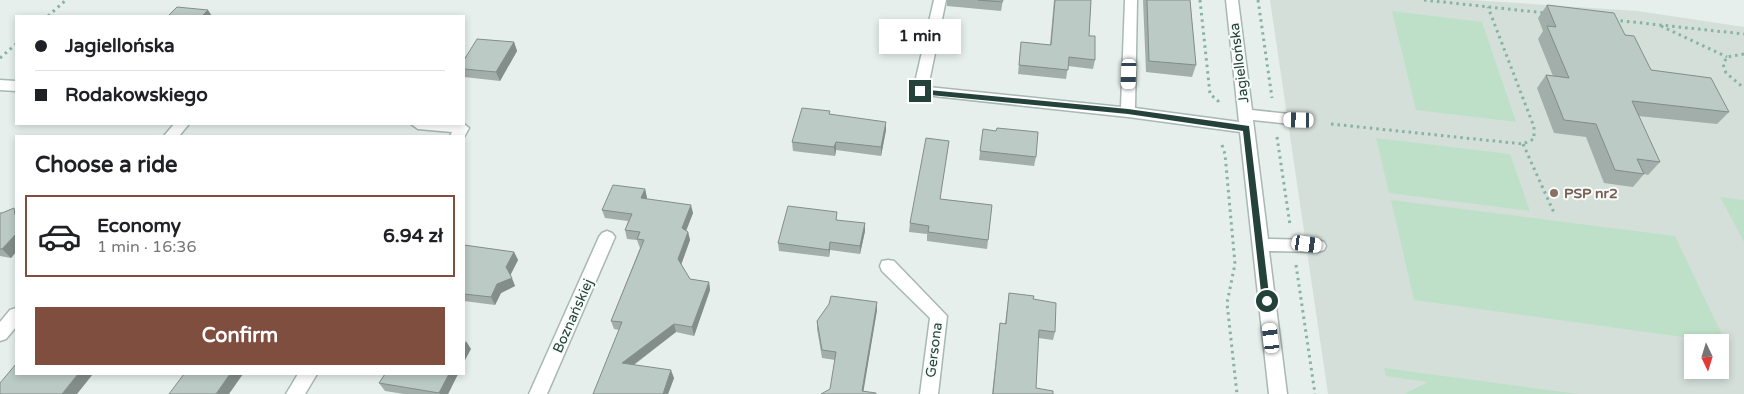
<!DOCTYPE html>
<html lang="en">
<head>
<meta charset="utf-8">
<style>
  body { margin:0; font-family:"Varela Round",sans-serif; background:#f2f2f2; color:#202124; height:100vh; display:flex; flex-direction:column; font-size:19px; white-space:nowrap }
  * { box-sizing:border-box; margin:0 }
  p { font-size:16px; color:#757577 }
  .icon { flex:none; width:28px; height:28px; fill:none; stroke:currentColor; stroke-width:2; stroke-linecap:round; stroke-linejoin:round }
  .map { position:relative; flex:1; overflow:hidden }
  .details { position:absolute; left:15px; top:135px; width:450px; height:240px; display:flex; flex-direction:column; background:#fff; border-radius:0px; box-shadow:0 2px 8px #0003 }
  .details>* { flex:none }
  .top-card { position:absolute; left:15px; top:15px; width:450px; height:110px; border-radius:0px; box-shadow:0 2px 8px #0003; display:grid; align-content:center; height:110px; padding:0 20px; background:#fff }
  .needle { width:32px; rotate:176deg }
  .buttons { position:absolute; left:1684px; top:334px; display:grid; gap:10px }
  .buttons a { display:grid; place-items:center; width:45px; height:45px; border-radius:0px; background:#fff; box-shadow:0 2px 8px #0003; font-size:25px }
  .end { position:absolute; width:22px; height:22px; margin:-11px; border:6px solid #24423a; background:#fff; box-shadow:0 0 0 2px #fff }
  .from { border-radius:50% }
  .bubble { position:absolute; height:35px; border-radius:0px; background:#fff; box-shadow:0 2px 8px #0003; font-size:16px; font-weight:700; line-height:35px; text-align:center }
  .car { position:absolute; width:15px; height:30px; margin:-15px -8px; border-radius:6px; box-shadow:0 0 4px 1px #0007; background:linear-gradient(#fff 24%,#345 0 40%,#fff 0 76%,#345 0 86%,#fff 0) }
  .top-card b { display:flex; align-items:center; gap:18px; height:48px; font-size:19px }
  .top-card b+b { border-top:1px solid #e0e0e0 }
  .top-card i { width:12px; height:12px; background:#202124 }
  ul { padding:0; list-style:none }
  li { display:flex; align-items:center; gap:15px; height:82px; margin:0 10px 8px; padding:0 10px; border:2px solid transparent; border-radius:0px }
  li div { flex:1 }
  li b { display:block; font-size:19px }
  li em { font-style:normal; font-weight:700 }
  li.current { border-color:#7f4e3f }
  li>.icon { width:45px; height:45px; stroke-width:1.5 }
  h2 { padding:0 20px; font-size:22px; line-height:60px }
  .cta { display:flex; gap:10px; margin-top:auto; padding:10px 20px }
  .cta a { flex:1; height:58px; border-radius:0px; background:#7f4e3f; color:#fff; font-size:20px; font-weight:700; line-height:58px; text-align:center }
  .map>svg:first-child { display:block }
</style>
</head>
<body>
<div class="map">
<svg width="1744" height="394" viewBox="0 0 1744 394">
  <rect width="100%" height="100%" fill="#e6efeb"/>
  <path fill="#d4dfda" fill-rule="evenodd" d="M1270,0h201l167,11 106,16v367h-416zM1692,342h28v28h-28z"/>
  <g fill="#bfe0c8">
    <polygon points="1392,11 1482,22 1516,122 1416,110"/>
    <polygon points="1376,138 1510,154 1530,211 1389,193"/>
    <polygon points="1720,197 1744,200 1744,242"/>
    <polygon points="1391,200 1675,236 1726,343 1414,300"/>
    <polygon points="1384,368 1578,394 1404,394 1428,382 1386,376"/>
  </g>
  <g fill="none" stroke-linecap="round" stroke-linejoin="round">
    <defs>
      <g id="minor">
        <polygon points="934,0 946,0 928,87 1121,107 1125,0 1137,0 1135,108 1239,122 1226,0 1238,0 1252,110 1299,115 1306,120 1299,125 1253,120 1268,239 1318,240 1324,242 1326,246 1324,250 1318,252 1269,251 1287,394 1269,394 1240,132 1128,117 915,94 913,91"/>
        <polygon points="0,80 16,81 16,91 0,90"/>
        <polygon points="174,124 189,124 179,136 164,136"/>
        <polygon points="411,124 464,124 469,128 464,137 450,136 452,132 418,129"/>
        <polygon points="607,231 612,233 615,237 547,394 529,394 599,237 602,233"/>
        <polygon points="888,260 894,261 947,316 938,394 920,394 930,318 882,271 880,266 882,261"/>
        <polygon points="16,308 16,327 6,339 0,341 0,322 10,310"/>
        <polygon points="298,374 317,374 305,394 286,394"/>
      </g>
    </defs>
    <use href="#minor" stroke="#a8b8b2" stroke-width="3"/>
    <g stroke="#86b3a5" stroke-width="3" stroke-dasharray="2.5 4" stroke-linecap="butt">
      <polyline points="1200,0 1210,94 1218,101 1218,104"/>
      <polyline points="1258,0 1272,98"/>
      <polyline points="1424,0 1545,13"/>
      <polyline points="48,16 66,0"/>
      <polyline points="1614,20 1744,34"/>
      <polyline points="1661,26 1727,57"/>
      <polyline points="1744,54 1727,57 1723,64 1726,73 1744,88"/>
      <polyline points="0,58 16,44"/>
      <polyline points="1331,124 1523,144 1534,139 1534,127 1488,7"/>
      <polyline points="1277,137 1290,225"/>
      <polyline points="1523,144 1555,215"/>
      <polyline points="1222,145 1225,154 1235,264 1227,303 1237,394"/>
      <polyline points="1296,265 1315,394"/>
    </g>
    <use href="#minor" fill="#fff" fill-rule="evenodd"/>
  </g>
  <g fill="#a1aea9">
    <polygon points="947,0 1003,0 1001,11 947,6"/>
    <polygon points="1054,0 1091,0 1089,36 1095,60 1093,69 1068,66 1066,79 1018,74 1021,42 1050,45"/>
    <polygon points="1143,0 1190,0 1196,65 1192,77 1146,72"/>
    <polygon points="1547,5 1625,35 1651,70 1729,112 1717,124 1638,116 1660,162 1648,175 1644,174 1633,187 1604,183 1586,137 1554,133 1537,88 1546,75 1553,76 1538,39 1543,31 1538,18"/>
    <polygon points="514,42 517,51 500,81 464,77 464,60"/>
    <polygon points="830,114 886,130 881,156 836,150 835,156 793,151 792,142"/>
    <polygon points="983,129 1036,157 1034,166 979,160"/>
    <polygon points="949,141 940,199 992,205 987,249 927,241 927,234 909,232 910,223"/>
    <polygon points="645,189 647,198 647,199 693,213 686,231 688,232 690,240 681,264 690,279 709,282 710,290 694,336 676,332 634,365 674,378 668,394 593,394 619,330 614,329 611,321 640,248 637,240 627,239 625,230 628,221 605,218 602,210"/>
    <polygon points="16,210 16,252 11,258 0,256 0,213"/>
    <polygon points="838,220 865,231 860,254 830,250 829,257 779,251 778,243"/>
    <polygon points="464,245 514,252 518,260 510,275 515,286 501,293 495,305 464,301"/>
    <polygon points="1009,293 1033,299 1055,332 1053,340 1038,338 1036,388 1053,394 992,394 999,331 1000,323 1005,324"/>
    <polygon points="877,302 877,310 863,391 835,360 822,358 817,329 817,321"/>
    <polygon points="385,374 458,374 448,394 404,394 385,391 379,383"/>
  </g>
  <g fill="#838d89">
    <polygon points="208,10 212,16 202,16"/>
    <polygon points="514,42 517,51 500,81 496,72"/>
    <polygon points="886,122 886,130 881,156 881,147"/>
    <polygon points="836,142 836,150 835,156 834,147"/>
    <polygon points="645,189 647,198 644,207 641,198"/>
    <polygon points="691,205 693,213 684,236 682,228"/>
    <polygon points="865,223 865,231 860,254 860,246"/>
    <polygon points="688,232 690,240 680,268 678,259"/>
    <polygon points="16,234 16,252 11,258 2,249"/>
    <polygon points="830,242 830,250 829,257 829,250"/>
    <polygon points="514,252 518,260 510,276 506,267"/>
    <polygon points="512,278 515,286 501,293 495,305 491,297 497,284"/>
    <polygon points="709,282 710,290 694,336 692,327"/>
    <polygon points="877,302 877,310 863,394 862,391"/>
    <polygon points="674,324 676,332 625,371 622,363"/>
    <polygon points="466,341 471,349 464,362 464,345"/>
    <polygon points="671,370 674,378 668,394 663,394"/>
    <polygon points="78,374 93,374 77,394 62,394"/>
    <polygon points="230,374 243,374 229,394 216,394"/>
    <polygon points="449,374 458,374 448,394 440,394 439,393"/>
  </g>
  <g fill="#bbcac4" stroke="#838d89">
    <polygon points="978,0 1003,0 1002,2"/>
    <polygon points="1055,0 1091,0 1089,36 1095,36 1095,60 1069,57 1068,70 1019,65 1021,42 1051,45"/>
    <polygon points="1147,0 1190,0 1196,65 1149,61"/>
    <polygon points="1547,5 1614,13 1625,35 1634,36 1651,70 1711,78 1729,112 1632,101 1660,162 1637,159 1644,174 1615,170 1596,124 1564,120 1546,75 1569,78 1547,26 1556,27"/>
    <polygon points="177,7 208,10 202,16 168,16"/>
    <polygon points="477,39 514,42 496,72 464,69 464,60"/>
    <polygon points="802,108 830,111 829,114 886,122 881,147 836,142 834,147 792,142"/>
    <polygon points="997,128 1038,132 1036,157 980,151 983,129 996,131"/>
    <polygon points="926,138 949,141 940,199 992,205 988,240 928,232 929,226 910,223"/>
    <polygon points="613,185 645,189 641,198 691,205 682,228 688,232 678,259 690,279 709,282 692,327 674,324 622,363 671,370 663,394 593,394 622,322 611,321 644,240 637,239 640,232 625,230 632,214 602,210"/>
    <polygon points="788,206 837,212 836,220 865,223 860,246 830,242 829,250 778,243"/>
    <polygon points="14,208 15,215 16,215 16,234 2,249 0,249 0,213 2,213"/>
    <polygon points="464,245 514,252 506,267 512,278 497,284 491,297 464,294"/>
    <polygon points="1009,293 1034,296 1033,299 1056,303 1055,332 1039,330 1036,388 1053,391 1053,394 993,394 1000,323 1006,324"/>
    <polygon points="831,296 877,302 862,391 876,393 876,394 821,394 830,389 836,352 822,350 817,321 829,304"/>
    <polygon points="16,364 16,374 78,374 62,394 0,394 0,383"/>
    <polygon points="184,374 230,374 216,394 169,394"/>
    <polygon points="385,374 449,374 439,393 379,383"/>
  </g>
  <polygon fill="#24423a" points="918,89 1128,109 1249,126 1270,303 1267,304 1262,301 1243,131 1128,114 920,94 918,93"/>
  <circle fill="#8d6e63" stroke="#f7fbf9" stroke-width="2" cx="1554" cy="193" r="5"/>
  <g text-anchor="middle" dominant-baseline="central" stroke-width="4" stroke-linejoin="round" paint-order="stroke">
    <g font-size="14" fill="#24423a" stroke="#f7fbf9">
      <text transform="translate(1239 63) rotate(-97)">Jagiellońska</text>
      <text transform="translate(573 316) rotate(-66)">Boznańskiej</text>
      <text transform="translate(934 350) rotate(-83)">Gersona</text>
    </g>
    <g font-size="14" font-weight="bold" fill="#785e54" stroke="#f7fbf9" text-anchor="start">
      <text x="1564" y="193">PSP nr2</text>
    </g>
  </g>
</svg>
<div class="buttons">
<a><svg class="needle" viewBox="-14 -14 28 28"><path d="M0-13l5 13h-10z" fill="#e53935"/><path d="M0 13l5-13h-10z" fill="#757577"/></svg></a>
</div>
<i class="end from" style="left:1267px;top:301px"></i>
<i class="end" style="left:920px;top:91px"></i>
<div class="bubble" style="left:879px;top:19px;width:82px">1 min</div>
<i class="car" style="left:1129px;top:74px;rotate:182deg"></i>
<i class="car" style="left:1299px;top:120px;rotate:271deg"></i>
<i class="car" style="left:1307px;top:244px;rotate:98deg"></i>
<i class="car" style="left:1271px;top:338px;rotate:353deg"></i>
<div class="top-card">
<b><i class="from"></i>Jagiellońska</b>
<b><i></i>Rodakowskiego</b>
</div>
<section class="details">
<h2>Choose a ride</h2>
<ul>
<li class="current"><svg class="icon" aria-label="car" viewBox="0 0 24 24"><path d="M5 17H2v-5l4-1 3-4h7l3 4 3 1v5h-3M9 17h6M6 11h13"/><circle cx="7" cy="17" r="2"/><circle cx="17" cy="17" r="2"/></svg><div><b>Economy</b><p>1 min · 16:36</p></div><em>6.94 zł</em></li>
</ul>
<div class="cta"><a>Confirm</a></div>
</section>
</div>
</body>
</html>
